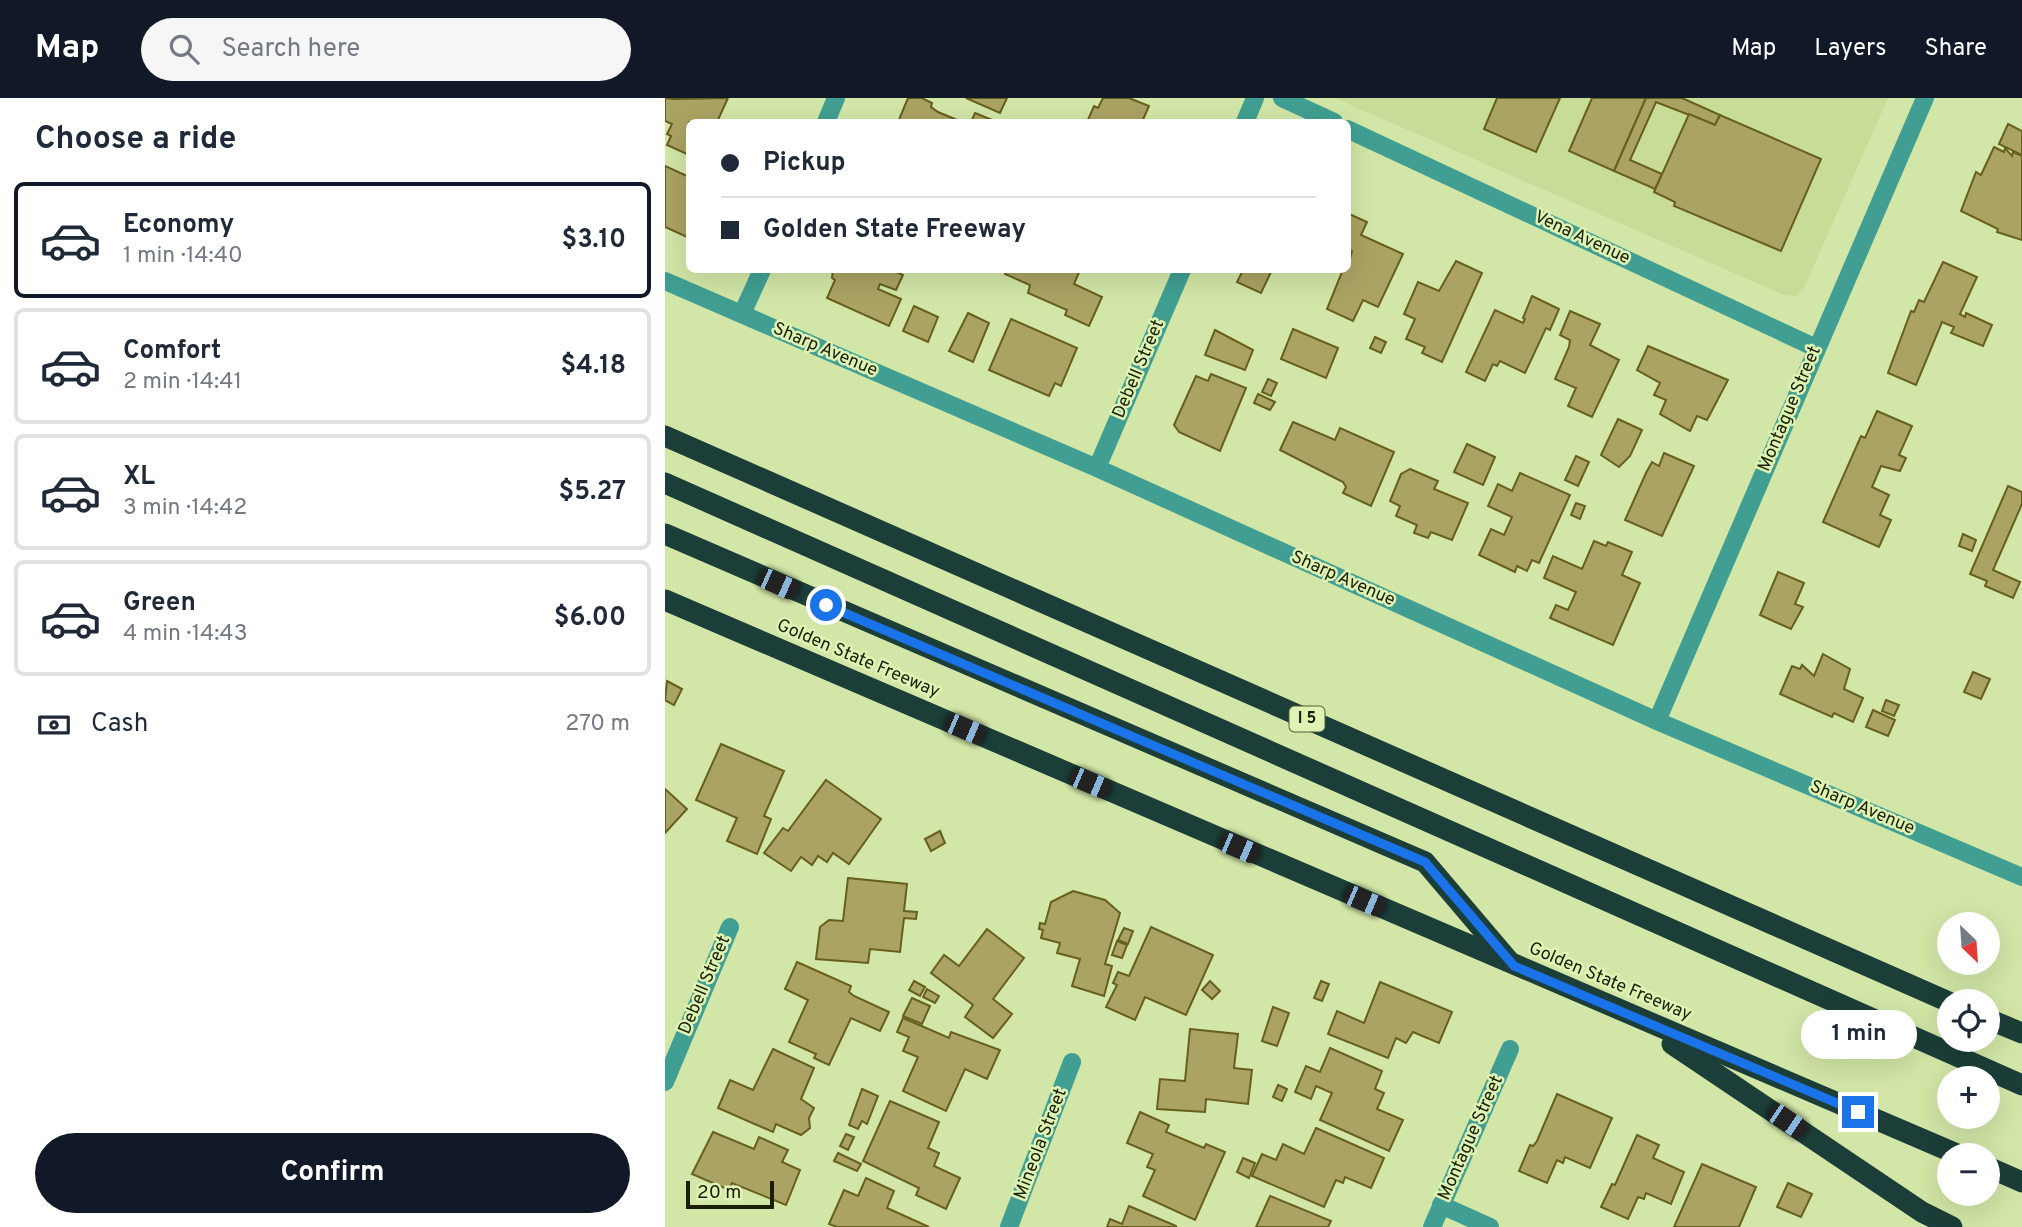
<!DOCTYPE html>
<html lang="en">
<head>
<meta charset="utf-8">
<style>
  body { margin:0; font-family:Overpass,sans-serif; background:#f6f6f7; color:#1f2937; height:100vh; display:flex; flex-direction:column; font-size:26px; white-space:nowrap }
  * { box-sizing:border-box; margin:0 }
  p { font-size:23px; color:#747a83 }
  .icon { flex:none; width:38px; height:38px; fill:none; stroke:currentColor; stroke-width:2; stroke-linecap:round; stroke-linejoin:round }
  .map { position:relative; flex:1; overflow:hidden }
  .details { display:flex; flex-direction:column; background:#fff; width:665px }
  .details>* { flex:none }
  .banner { position:absolute; left:21px; top:21px; width:665px; height:154px; border-radius:10px; box-shadow:0 7px 28px #0002; display:grid; align-content:center; height:154px; padding:0 35px; background:#fff }
  .needle { width:46px; rotate:155deg }
  .buttons { position:absolute; left:1272px; top:814px; display:grid; gap:14px }
  .buttons a { display:grid; place-items:center; width:63px; height:63px; border-radius:50%; background:#fff; box-shadow:0 7px 28px #0002; font-size:35px }
  .scale { position:absolute; left:21px; bottom:18px; width:88px; box-sizing:border-box; padding-left:7px; border:4px solid #192007; border-top:0; font-size:19px; line-height:24px; white-space:nowrap; color:#192007; -webkit-text-stroke:5px #dff3b4; paint-order:stroke }
  .end { position:absolute; width:32px; height:32px; margin:-16px; border:9px solid #1a73e8; background:#fff; box-shadow:0 0 0 4px #fff }
  .from { border-radius:50% }
  .bubble { position:absolute; height:49px; border-radius:24px; background:#fff; box-shadow:0 7px 28px #0002; font-size:23px; font-weight:700; line-height:49px; text-align:center }
  .car { position:absolute; width:21px; height:42px; margin:-21px -10px; border-radius:9px; box-shadow:0 0 5px 2px #0007; background:linear-gradient(#222 24%,#8ab4d8 0 40%,#222 0 76%,#8ab4d8 0 86%,#222 0) }
  .banner b { display:flex; align-items:center; gap:24px; height:66px; font-size:26px }
  .banner b+b { border-top:2px solid #e0e1e3 }
  .banner i { width:18px; height:18px; background:#1f2937 }
  ul { padding:0; list-style:none }
  li { display:flex; align-items:center; gap:21px; height:116px; margin:0 14px 10px; padding:0 21px; border:4px solid #e0e1e3; border-radius:10px }
  li div { flex:1 }
  li b { display:block; font-size:26px }
  li em { font-style:normal; font-weight:700 }
  li.active { border-color:#111827 }
  li>.icon { width:63px; height:63px; stroke-width:1.5 }
  h2 { padding:0 35px; font-size:32px; line-height:84px }
  .pay { display:flex; align-items:center; gap:18px; height:77px; padding:0 35px; font-size:26px }
  .pay p { margin-inline-start:auto }
  .button { display:flex; gap:14px; margin-top:auto; padding:14px 35px }
  .button a { flex:1; height:80px; border-radius:42px; background:#111827; color:#fff; font-size:28px; font-weight:700; line-height:80px; text-align:center }
  header { display:flex; align-items:center; gap:42px; box-sizing:border-box; height:98px; padding:0 35px; background:#111827; color:#fff }
  header strong { font-size:33px }
  nav { display:flex; gap:38px; margin-inline-start:auto; font-size:24px }
  .search { width:490px; height:63px; background:#f6f6f7; display:flex; align-items:center; gap:18px; box-sizing:border-box; padding:0 24px; border-radius:38px; color:#747a83; font-size:26px }
  main { display:flex; flex:1; min-height:0 }
  .map>svg:first-child { display:block }
</style>
</head>
<body>
<header>
<strong>Map</strong>
<div class="search"><svg class="icon" aria-label="search" viewBox="0 0 24 24"><circle cx="10" cy="10" r="6"/><path d="M15 15l6 6"/></svg>Search here</div>
<nav><a>Map</a><a>Layers</a><a>Share</a></nav>
</header>
<main>
<section class="details">
<h2>Choose a ride</h2>
<ul>
<li class="active"><svg class="icon" aria-label="car" viewBox="0 0 24 24"><path d="M5 17H2v-5l4-1 3-4h7l3 4 3 1v5h-3M9 17h6M6 11h13"/><circle cx="7" cy="17" r="2"/><circle cx="17" cy="17" r="2"/></svg><div><b>Economy</b><p>1 min · 14:40</p></div><em>$3.10</em></li>
<li><svg class="icon" aria-label="car" viewBox="0 0 24 24"><path d="M5 17H2v-5l4-1 3-4h7l3 4 3 1v5h-3M9 17h6M6 11h13"/><circle cx="7" cy="17" r="2"/><circle cx="17" cy="17" r="2"/></svg><div><b>Comfort</b><p>2 min · 14:41</p></div><em>$4.18</em></li>
<li><svg class="icon" aria-label="car" viewBox="0 0 24 24"><path d="M5 17H2v-5l4-1 3-4h7l3 4 3 1v5h-3M9 17h6M6 11h13"/><circle cx="7" cy="17" r="2"/><circle cx="17" cy="17" r="2"/></svg><div><b>XL</b><p>3 min · 14:42</p></div><em>$5.27</em></li>
<li><svg class="icon" aria-label="car" viewBox="0 0 24 24"><path d="M5 17H2v-5l4-1 3-4h7l3 4 3 1v5h-3M9 17h6M6 11h13"/><circle cx="7" cy="17" r="2"/><circle cx="17" cy="17" r="2"/></svg><div><b>Green</b><p>4 min · 14:43</p></div><em>$6.00</em></li>
</ul>
<div class="pay"><svg class="icon" aria-label="cash" viewBox="0 0 24 24"><path d="M3 7h18v10H3z"/><circle cx="12" cy="12" r="2"/></svg>Cash<p>270 m</p></div>
<div class="button"><a>Confirm</a></div>
</section>
<div class="map">
<svg width="1357" height="1129" viewBox="0 0 1357 1129">
  <rect width="100%" height="100%" fill="#d2e6a7"/>
  <polygon fill="#c7dc96" points="670,0 1223,0 1139,190 1131,198 1119,197"/>
  <g fill="#aba363" stroke="#675f1e" stroke-width="2">
    <polygon points="0,0 9,1 63,0 52,24 24,24 24,57 2,47 6,38 2,36 7,26 0,23"/>
    <polygon points="243,0 257,0 267,5 266,9 273,14 297,24 233,24"/>
    <polygon points="301,0 342,0 335,15"/>
    <polygon points="438,0 464,0 484,8 477,24 422,24 429,8 433,10"/>
    <polygon points="832,0 895,0 871,54 819,31"/>
    <polygon points="927,0 981,0 949,73 904,53"/>
    <polygon points="981,0 1017,0 1055,17 1050,27 991,4 965,62 997,76 990,91 949,73"/>
    <polygon points="310,15 332,24 306,24"/>
    <polygon points="1024,16 1050,27 1055,17 1156,61 1116,153 1009,108 1010,104 989,94"/>
    <polygon points="1343,26 1357,33 1357,57 1334,46"/>
    <polygon points="1329,49 1339,54 1340,50 1347,58 1348,54 1357,58 1357,142 1332,134 1333,131 1296,113 1311,74 1316,77"/>
    <polygon points="0,68 24,79 24,140 0,129"/>
    <polygon points="682,115 702,124 696,137 738,156 713,209 698,202 688,223 662,211 677,174 674,172 682,172 687,153 682,151"/>
    <polygon points="791,163 817,175 777,264 757,255 760,249 741,241 750,221 739,216 753,184 774,193"/>
    <polygon points="1278,164 1312,179 1295,216 1300,219 1301,215 1327,227 1318,248 1286,235 1289,229 1277,224 1251,287 1223,275 1246,213 1249,214 1254,202 1259,204"/>
    <polygon points="168,172 227,172 238,177 231,192 215,186 213,191 236,201 224,228 162,200 170,182 167,180"/>
    <polygon points="342,172 415,172 409,186 437,199 424,228 400,217 402,212 363,195 365,187 340,176"/>
    <polygon points="578,172 607,172 596,195 572,184"/>
    <polygon points="867,198 894,211 885,232 881,230 860,275 835,263 832,268 828,266 820,283 801,274 830,212 858,225 860,221 858,220"/>
    <polygon points="249,208 273,219 263,244 238,233"/>
    <polygon points="905,213 935,226 925,247 954,262 927,319 903,308 911,290 890,281 904,249 905,242 895,237"/>
    <polygon points="303,215 324,225 308,264 284,253"/>
    <polygon points="346,221 412,250 396,288 390,285 384,298 324,272"/>
    <polygon points="628,231 673,250 661,280 616,261"/>
    <polygon points="550,232 588,252 580,272 540,257"/>
    <polygon points="710,239 721,244 716,255 705,250"/>
    <polygon points="983,248 1063,282 1042,322 1032,318 1025,333 995,316 1001,302 989,297 995,285 972,272"/>
    <polygon points="546,276 581,290 555,353 514,334 509,327 531,278 543,283"/>
    <polygon points="603,281 612,285 606,298 597,294"/>
    <polygon points="593,296 610,304 605,312 589,305"/>
    <polygon points="1212,313 1247,328 1234,357 1241,360 1235,373 1216,368 1207,389 1224,397 1215,417 1226,422 1214,449 1158,424 1196,338 1200,340"/>
    <polygon points="953,321 977,332 965,358 954,369 936,357"/>
    <polygon points="628,324 670,342 675,330 729,354 706,408 678,395 681,389 678,384 615,352"/>
    <polygon points="802,346 830,359 818,387 789,374"/>
    <polygon points="999,355 1029,368 997,438 960,422 981,375 987,364 994,368"/>
    <polygon points="911,358 924,364 913,388 900,382"/>
    <polygon points="745,371 773,383 769,391 803,405 787,442 766,434 763,440 749,435 752,427 731,418 735,408 725,403 736,376"/>
    <polygon points="855,375 905,397 874,465 867,462 862,473 852,468 850,474 814,457 826,431 839,437 847,419 823,408 833,386 847,393"/>
    <polygon points="1343,388 1357,394 1357,406 1328,472 1355,484 1348,500 1320,488 1322,483 1305,476"/>
    <polygon points="911,405 920,408 915,421 906,417"/>
    <polygon points="1298,436 1311,442 1307,453 1294,448"/>
    <polygon points="929,443 941,448 943,444 967,454 957,477 975,485 948,547 885,520 891,507 903,512 911,494 879,480 888,458 917,471"/>
    <polygon points="1113,474 1139,485 1130,506 1138,509 1126,531 1095,517"/>
    <polygon points="1158,556 1185,571 1179,591 1198,600 1188,624 1169,615 1167,619 1115,596 1127,568 1135,571 1137,567 1149,578"/>
    <polygon points="1308,574 1325,581 1316,601 1299,594"/>
    <polygon points="2,583 17,591 9,607 0,602"/>
    <polygon points="1221,602 1234,607 1229,618 1217,613"/>
    <polygon points="1208,612 1230,622 1223,638 1201,629"/>
    <polygon points="56,646 119,673 99,718 106,721 92,756 62,743 72,720 31,702"/>
    <polygon points="161,682 216,721 184,766 168,755 162,764 153,758 147,767 136,759 126,773 99,755 118,730 123,733"/>
    <polygon points="0,691 22,711 0,735"/>
    <polygon points="275,733 280,745 266,753 260,741"/>
    <polygon points="183,780 242,786 239,813 252,814 251,821 239,820 235,854 205,851 203,865 151,861 155,829 164,822 178,823"/>
    <polygon points="408,793 440,802 455,815 440,866 447,868 439,898 407,888 415,861 392,855 395,845 376,840 378,832 374,831 375,825 380,826 386,804"/>
    <polygon points="486,829 548,857 521,917 480,899 470,922 441,909 452,887 448,885 453,874 464,878"/>
    <polygon points="459,830 468,833 463,846 453,842"/>
    <polygon points="322,831 359,860 328,901 347,916 328,940 300,919 308,907 266,875 279,857 294,868"/>
    <polygon points="452,843 462,847 457,860 447,857"/>
    <polygon points="132,864 186,888 184,894 189,898 224,914 215,933 186,920 164,967 149,960 151,956 124,944 143,902 120,891"/>
    <polygon points="249,883 260,889 255,898 244,892"/>
    <polygon points="545,883 555,893 547,901 537,892"/>
    <polygon points="656,883 664,886 657,903 649,900"/>
    <polygon points="715,884 787,914 774,945 748,934 741,945 731,940 723,960 663,936 672,913 699,925"/>
    <polygon points="262,891 274,898 270,905 258,899"/>
    <polygon points="247,900 265,908 257,926 238,918"/>
    <polygon points="608,909 624,915 612,948 597,943"/>
    <polygon points="238,920 284,940 286,934 335,952 322,981 300,971 281,1013 238,993 253,959 238,953 244,939 232,934"/>
    <polygon points="525,931 573,936 569,970 587,972 583,1006 541,1001 540,1014 492,1011 495,981 520,983"/>
    <polygon points="665,950 717,973 710,991 719,995 712,1011 738,1022 724,1053 655,1022 667,995 651,988 646,1001 630,994 641,968 655,974"/>
    <polygon points="108,951 149,970 136,1001 149,1010 144,1020 145,1030 136,1037 111,1026 108,1034 53,1010 65,982 88,992"/>
    <polygon points="613,987 622,991 617,1003 608,999"/>
    <polygon points="197,991 213,998 202,1026 197,1023 193,1031 184,1027"/>
    <polygon points="892,996 947,1020 925,1070 900,1059 898,1065 892,1062 882,1085 854,1073 865,1047 868,1048 872,1043"/>
    <polygon points="225,1003 274,1024 263,1050 274,1055 269,1068 295,1080 281,1111 251,1097 254,1090 198,1063"/>
    <polygon points="475,1014 504,1027 501,1034 539,1050 541,1046 560,1054 530,1122 478,1098 490,1072 482,1069 488,1056 462,1045"/>
    <polygon points="651,1030 719,1060 706,1090 680,1079 678,1085 671,1082 659,1109 587,1078 597,1056 611,1062 618,1046 639,1056"/>
    <polygon points="48,1034 89,1051 94,1039 123,1052 117,1064 135,1072 121,1107 67,1085 64,1092 27,1076"/>
    <polygon points="181,1036 189,1039 183,1052 175,1048"/>
    <polygon points="972,1037 994,1047 988,1060 1019,1074 1006,1106 981,1095 979,1101 973,1099 963,1121 936,1109 947,1086 950,1087"/>
    <polygon points="173,1055 196,1066 192,1073 169,1063"/>
    <polygon points="578,1060 590,1065 584,1080 572,1074"/>
    <polygon points="1037,1066 1091,1089 1074,1129 1009,1129"/>
    <polygon points="201,1080 229,1093 222,1110 264,1129 172,1129 164,1126 179,1092 193,1098"/>
    <polygon points="1123,1085 1147,1096 1136,1119 1112,1109"/>
    <polygon points="605,1098 666,1123 663,1129 591,1129"/>
    <polygon points="464,1108 511,1128 511,1129 442,1129 445,1121 457,1126"/>
  </g>
  <g fill="none" stroke-linecap="round" stroke-linejoin="round">
    <g stroke="#409f92" stroke-width="18">
      <polyline points="617,0 669,24"/>
      <polyline points="161,24 171,0"/>
      <polyline points="580,24 590,0"/>
      <polyline points="682,31 1151,250"/>
      <polyline points="0,183 432,370 992,623 1357,779"/>
      <polyline points="77,216 97,172"/>
      <polyline points="432,370 517,172"/>
      <polyline points="992,623 1260,0"/>
      <polyline points="0,984 65,829"/>
      <polyline points="776,1107 825,1129"/>
      <polyline points="344,1129 407,964"/>
      <polyline points="767,1129 845,951"/>
    </g>
    <g stroke="#1c3e38" stroke-width="21">
      <polyline points="0,338 1284,904"/>
      <polyline points="0,385 1357,987"/>
      <polyline points="0,436 760,764 845,864"/>
      <polyline points="0,502 1294,1057"/>
      <polyline points="1323,921 1357,935"/>
      <polyline points="1007,946 1257,1114 1287,1129"/>
      <polyline points="1323,1069 1357,1084"/>
    </g>
  </g>
  <g fill="none" stroke-linecap="round" stroke-linejoin="round">
    <polyline stroke="#1a73e8" stroke-width="9" points="161,507 760,764 849,868 1193,1014"/>
  </g>
  <g text-anchor="middle" dominant-baseline="central" stroke-width="5" stroke-linejoin="round" paint-order="stroke">
    <rect fill="#dff3b4" stroke="#545f3b" stroke-width="2" x="624.5" y="608.5" width="35" height="25" rx="5"/>
    <g font-size="16" font-weight="bold" fill="#192007">
      <text x="642" y="621">I 5</text>
    </g>
    <g font-size="18" fill="#192007" stroke="#dff3b4">
      <text transform="translate(917 140) rotate(25)">Vena Avenue</text>
      <text transform="translate(160 252) rotate(23)">Sharp Avenue</text>
      <text transform="translate(474 271) rotate(-67)">Debell Street</text>
      <text transform="translate(1125 311) rotate(-67)">Montague Street</text>
      <text transform="translate(678 481) rotate(24)">Sharp Avenue</text>
      <text transform="translate(193 561) rotate(23)">Golden State Freeway</text>
      <text transform="translate(1197 710) rotate(23)">Sharp Avenue</text>
      <text transform="translate(945 884) rotate(23)">Golden State Freeway</text>
      <text transform="translate(40 887) rotate(-67)">Debell Street</text>
      <text transform="translate(806 1040) rotate(-66)">Montague Street</text>
      <text transform="translate(376 1046) rotate(-69)">Mineola Street</text>
    </g>
  </g>
</svg>
<div class="buttons">
<a><svg class="needle" viewBox="-14 -14 28 28"><path d="M0-13l5 13h-10z" fill="#e53935"/><path d="M0 13l5-13h-10z" fill="#747a83"/></svg></a>
<a><svg class="icon" aria-label="locate" viewBox="0 0 24 24"><circle cx="12" cy="12" r="6"/><path d="M12 2v4M12 18v4M2 12h4M18 12h4"/></svg></a>
<a>+</a>
<a>−</a>
</div>
<div class="scale">20 m</div>
<i class="end from" style="left:161px;top:507px"></i>
<i class="end" style="left:1193px;top:1014px"></i>
<div class="bubble" style="left:1136px;top:912px;width:116px">1 min</div>
<i class="car" style="left:113px;top:486px;rotate:114deg"></i>
<i class="car" style="left:300px;top:631px;rotate:113deg"></i>
<i class="car" style="left:425px;top:685px;rotate:113deg"></i>
<i class="car" style="left:574px;top:750px;rotate:113deg"></i>
<i class="car" style="left:699px;top:803px;rotate:113deg"></i>
<i class="car" style="left:1122px;top:1023px;rotate:124deg"></i>
<div class="banner">
<b><i class="from"></i>Pickup</b>
<b><i></i>Golden State Freeway</b>
</div>
</div>
</main>
</body>
</html>
